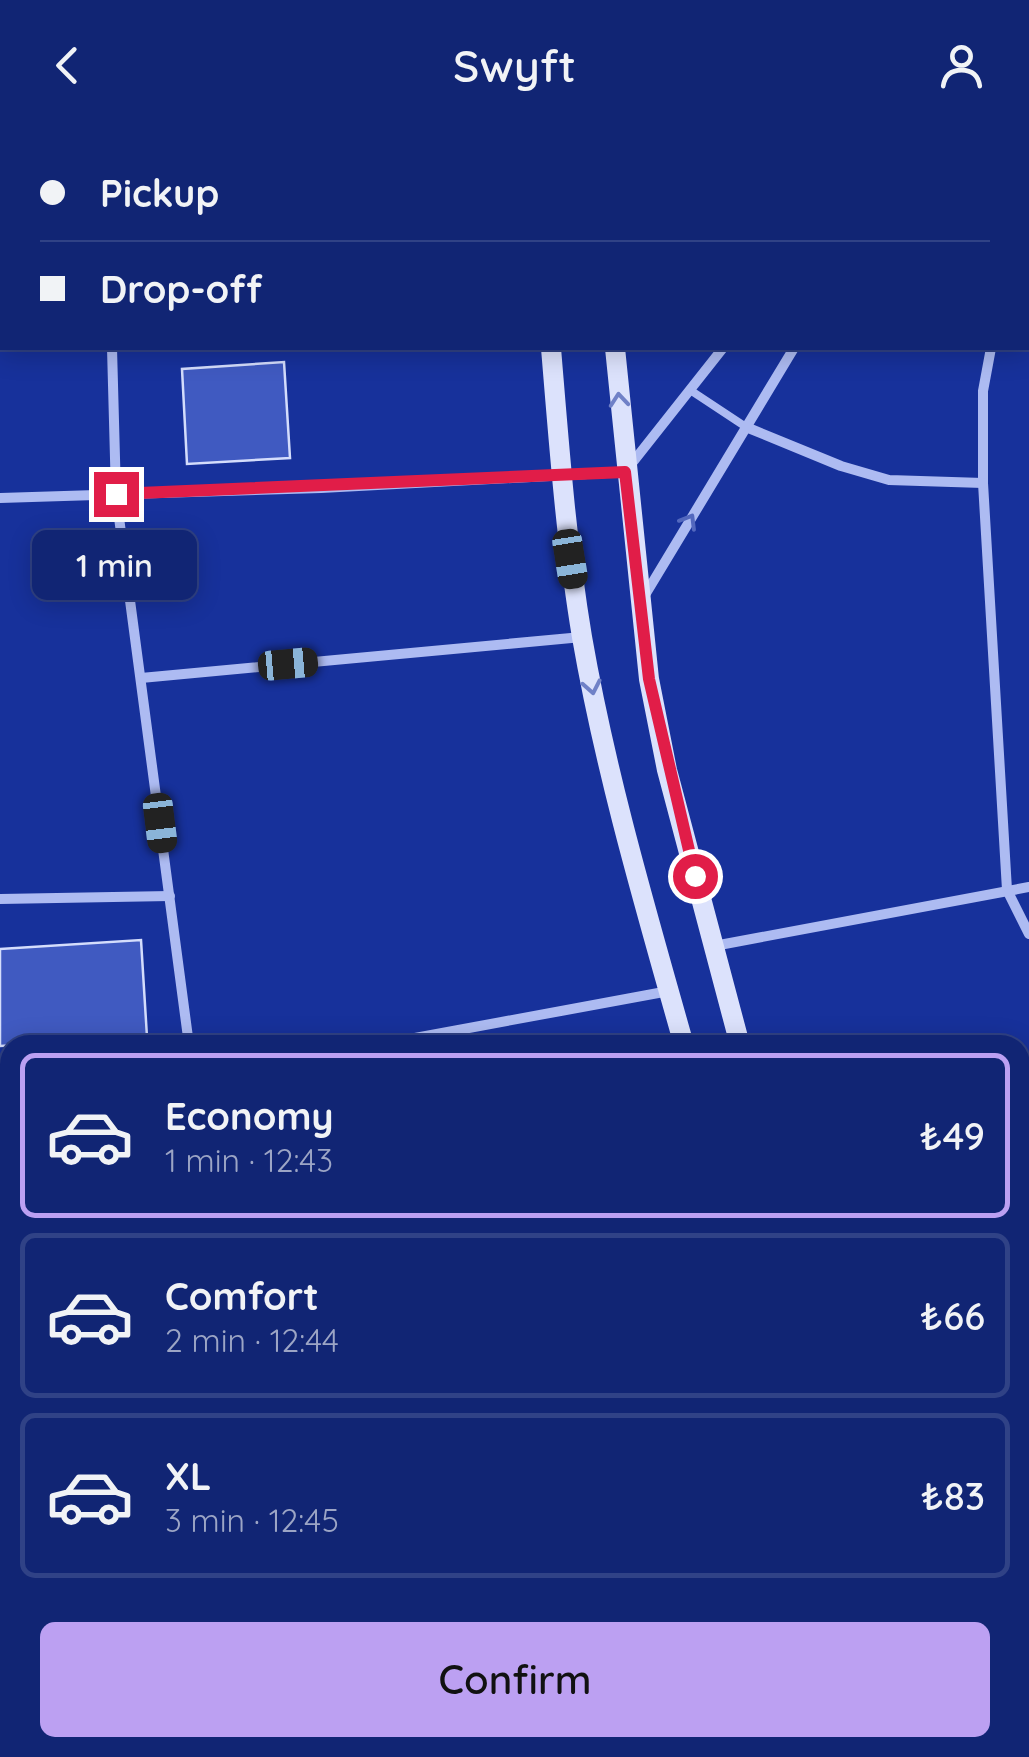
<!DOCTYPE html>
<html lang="en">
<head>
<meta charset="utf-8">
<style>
  body { margin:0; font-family:Quicksand,sans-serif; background:#1a2d79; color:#f1f3f6; height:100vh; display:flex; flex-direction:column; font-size:38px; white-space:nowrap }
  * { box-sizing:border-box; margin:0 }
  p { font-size:32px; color:#9ca5c5 }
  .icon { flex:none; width:55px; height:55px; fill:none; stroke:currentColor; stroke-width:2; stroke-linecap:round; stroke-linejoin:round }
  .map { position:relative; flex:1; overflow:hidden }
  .side { position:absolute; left:0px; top:905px; width:1030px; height:722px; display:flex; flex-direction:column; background:#112574; border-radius:30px 30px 0 0; box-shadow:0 5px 25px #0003,0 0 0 2px #304286 }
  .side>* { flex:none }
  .guide { position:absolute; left:0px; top:0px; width:1030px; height:220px; box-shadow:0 5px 25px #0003,0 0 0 2px #304286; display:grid; align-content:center; height:220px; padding:0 40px; background:#112574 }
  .end { position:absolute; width:45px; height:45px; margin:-22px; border:12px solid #e11d48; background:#fff; box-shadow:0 0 0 5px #fff }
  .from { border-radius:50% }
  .bubble { position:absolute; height:70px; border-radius:15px; background:#112574; box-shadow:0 5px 25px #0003,0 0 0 2px #304286; font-size:32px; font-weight:600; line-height:70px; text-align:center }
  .car { position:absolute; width:30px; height:60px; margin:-30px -15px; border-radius:12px; box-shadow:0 0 8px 2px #0007; background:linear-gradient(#222 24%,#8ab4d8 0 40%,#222 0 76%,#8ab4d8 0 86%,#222 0) }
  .guide b { display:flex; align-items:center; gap:35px; height:95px; font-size:38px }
  .guide b+b { border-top:2px solid #304286 }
  .guide i { width:25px; height:25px; background:#f1f3f6 }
  ul { padding:18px 0 0; list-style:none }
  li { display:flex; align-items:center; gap:30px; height:165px; margin:0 20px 15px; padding:0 20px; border:5px solid #304286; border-radius:15px }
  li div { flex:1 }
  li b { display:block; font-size:38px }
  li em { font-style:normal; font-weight:600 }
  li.on { border-color:#bca0f2 }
  li>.icon { width:90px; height:90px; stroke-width:1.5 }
  .action { display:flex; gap:20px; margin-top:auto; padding:20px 40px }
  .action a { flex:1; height:115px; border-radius:15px; background:#bca0f2; color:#111; font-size:40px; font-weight:600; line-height:115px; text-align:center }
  header { display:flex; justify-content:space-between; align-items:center; height:130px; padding:0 40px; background:#112574; font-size:45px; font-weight:600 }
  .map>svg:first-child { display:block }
</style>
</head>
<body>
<header><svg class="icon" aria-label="back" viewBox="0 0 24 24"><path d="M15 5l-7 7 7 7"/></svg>Swyft<svg class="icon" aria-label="person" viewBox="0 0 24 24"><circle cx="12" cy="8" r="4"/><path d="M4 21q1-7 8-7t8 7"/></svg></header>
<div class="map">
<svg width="1029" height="1627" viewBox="0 0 1029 1627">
  <rect width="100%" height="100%" fill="#17319b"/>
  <g fill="#405ac1" stroke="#d4ddfc" stroke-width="2.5">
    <polygon points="284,232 290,328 187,334 182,239"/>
    <polygon points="141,810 147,907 0,916 0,819"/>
    <rect x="0" y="1005" width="10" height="117"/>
    <polygon points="0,1201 10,1207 10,1263 0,1280"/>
    <polygon points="10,1321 10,1375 0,1369 0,1339"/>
    <polygon points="10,1614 10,1618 89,1618 84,1627 3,1627"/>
  </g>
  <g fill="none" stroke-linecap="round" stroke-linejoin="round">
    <polyline stroke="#adbbf2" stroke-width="5" stroke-dasharray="5 8" stroke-linecap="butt" points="1020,1313 1029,1313"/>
    <g stroke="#adbbf2" stroke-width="8">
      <polyline points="729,0 729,2"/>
      <polyline points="620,2 621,0"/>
      <polyline points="690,260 746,297"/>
    </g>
    <g stroke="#adbbf2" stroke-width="10">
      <polyline points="106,0 106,2"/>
      <polyline points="897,2 899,0"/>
      <polyline points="914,2 916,0"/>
      <polyline points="1028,154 1029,151"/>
      <polyline points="112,218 116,365 189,915"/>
      <polyline points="991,218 983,261 983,353 1007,760 1029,804"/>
      <polyline points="746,297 841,336 889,350 983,353"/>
      <polyline points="0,368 321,358 625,342 723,218"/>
      <polyline points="645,465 794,218"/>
      <polyline points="141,548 582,507"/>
      <polyline points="0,769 170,766"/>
      <polyline points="714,816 1029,757"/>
      <polyline points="377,915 669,861"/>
      <polyline points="0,1438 10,1443"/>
      <polyline points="1020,1496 1029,1492"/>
      <polyline points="383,1618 397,1627"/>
      <polyline points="129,1627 132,1618"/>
    </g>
    <g stroke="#dce2fc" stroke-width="20">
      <polyline points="534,0 535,2"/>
      <polyline points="597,0 597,2"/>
      <path d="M551,218c8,96 15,193 31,289 24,138 64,273 102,408"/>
      <polyline points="615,218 649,549 667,640 740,915"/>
      <polyline points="867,1618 869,1627"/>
      <polyline points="927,1618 930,1627"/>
    </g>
  </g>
  <defs><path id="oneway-chevron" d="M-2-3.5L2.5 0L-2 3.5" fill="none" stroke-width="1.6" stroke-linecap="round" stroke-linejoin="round" transform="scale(2.5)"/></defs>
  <g stroke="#7081c7">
    <use href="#oneway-chevron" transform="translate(619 270) rotate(-95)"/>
    <use href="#oneway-chevron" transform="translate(592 557) rotate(79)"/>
  </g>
  <use stroke="#5368be" href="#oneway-chevron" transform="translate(689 391) rotate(-59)"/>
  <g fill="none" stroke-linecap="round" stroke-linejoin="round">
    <polyline stroke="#e11d48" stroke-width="12" points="116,364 625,342 649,549 695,746"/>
  </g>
</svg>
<i class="end from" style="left:695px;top:746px"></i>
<i class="end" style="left:116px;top:364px"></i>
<div class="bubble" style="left:32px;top:400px;width:165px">1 min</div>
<i class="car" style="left:570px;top:429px;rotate:171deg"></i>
<i class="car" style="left:288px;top:534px;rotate:85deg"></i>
<i class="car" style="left:160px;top:693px;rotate:173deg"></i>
<div class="guide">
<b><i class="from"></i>Pickup</b>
<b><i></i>Drop-off</b>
</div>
<section class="side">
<ul>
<li class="on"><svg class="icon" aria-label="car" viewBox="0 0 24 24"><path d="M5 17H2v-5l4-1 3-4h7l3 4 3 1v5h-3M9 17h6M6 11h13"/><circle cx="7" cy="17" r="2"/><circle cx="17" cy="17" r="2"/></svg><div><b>Economy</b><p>1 min · 12:43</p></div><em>₺49</em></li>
<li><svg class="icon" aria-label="car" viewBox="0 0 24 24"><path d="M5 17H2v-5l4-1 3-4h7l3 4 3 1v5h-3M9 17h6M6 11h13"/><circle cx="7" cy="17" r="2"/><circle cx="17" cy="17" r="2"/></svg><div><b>Comfort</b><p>2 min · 12:44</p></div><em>₺66</em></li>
<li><svg class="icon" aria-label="car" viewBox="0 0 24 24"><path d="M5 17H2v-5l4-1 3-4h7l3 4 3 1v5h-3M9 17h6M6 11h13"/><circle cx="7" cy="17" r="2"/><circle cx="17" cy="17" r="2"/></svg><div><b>XL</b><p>3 min · 12:45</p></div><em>₺83</em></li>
</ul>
<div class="action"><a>Confirm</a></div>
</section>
</div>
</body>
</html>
